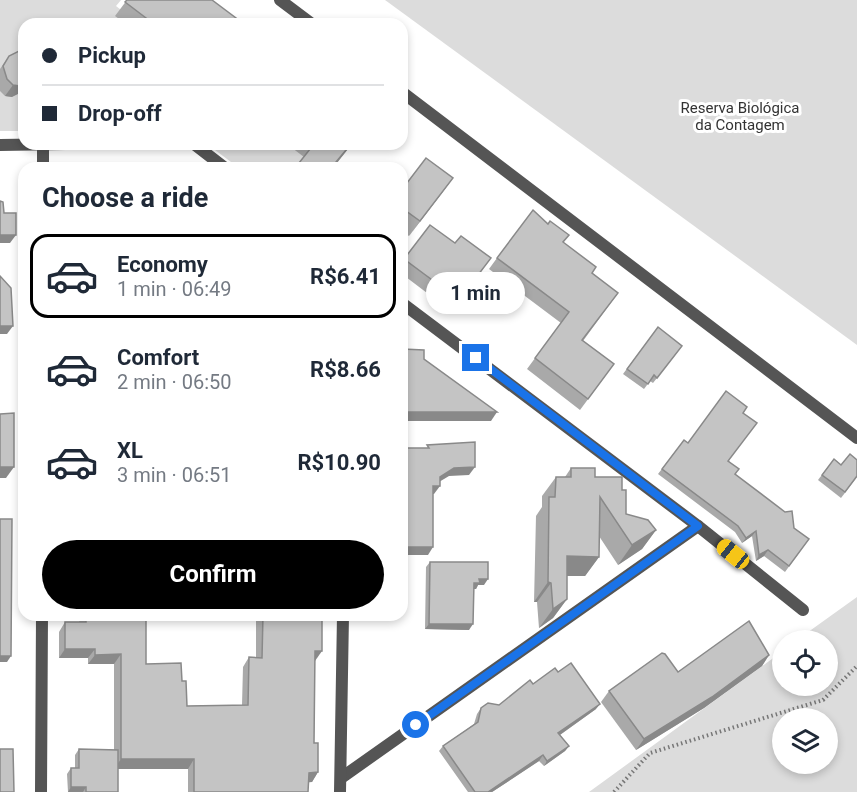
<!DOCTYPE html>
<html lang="en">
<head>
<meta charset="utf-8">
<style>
  body { margin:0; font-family:Roboto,sans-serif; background:#f6f6f7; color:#1f2937; height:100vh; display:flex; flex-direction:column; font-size:22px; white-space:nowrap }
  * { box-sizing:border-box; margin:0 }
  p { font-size:20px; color:#747a83 }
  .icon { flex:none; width:33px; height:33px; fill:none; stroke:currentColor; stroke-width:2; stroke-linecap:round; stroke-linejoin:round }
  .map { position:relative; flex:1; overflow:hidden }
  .drawer { position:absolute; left:18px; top:162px; width:390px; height:459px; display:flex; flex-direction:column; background:#fff; border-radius:18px; box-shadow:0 3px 9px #0003 }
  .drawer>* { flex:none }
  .top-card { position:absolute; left:18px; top:18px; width:390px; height:132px; border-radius:18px; box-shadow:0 3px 9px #0003; display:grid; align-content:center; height:132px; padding:0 24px; background:#fff }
  .fabs { position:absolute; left:772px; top:630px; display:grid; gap:12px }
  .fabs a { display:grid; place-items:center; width:66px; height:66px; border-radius:50%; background:#fff; box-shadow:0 3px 9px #0003; font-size:30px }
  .end { position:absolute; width:27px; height:27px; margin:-14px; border:8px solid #1a73e8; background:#fff; box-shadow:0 0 0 3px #fff }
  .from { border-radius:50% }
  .bubble { position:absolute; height:42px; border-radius:21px; background:#fff; box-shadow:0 3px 9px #0003; font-size:20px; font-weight:700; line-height:42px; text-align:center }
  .car { position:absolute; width:18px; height:36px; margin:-18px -9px; border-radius:8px; box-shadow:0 0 4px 2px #0007; background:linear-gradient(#f5c518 24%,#345 0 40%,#f5c518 0 76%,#345 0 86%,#f5c518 0) }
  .top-card b { display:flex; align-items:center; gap:21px; height:57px; font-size:22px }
  .top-card b+b { border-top:2px solid #e0e1e3 }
  .top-card i { width:15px; height:15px; background:#1f2937 }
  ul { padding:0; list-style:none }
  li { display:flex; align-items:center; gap:18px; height:84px; margin:0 12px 9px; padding:0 12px; border:3px solid transparent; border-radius:18px }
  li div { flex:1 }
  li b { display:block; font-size:22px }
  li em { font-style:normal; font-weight:700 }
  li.current { border-color:#000 }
  li>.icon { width:54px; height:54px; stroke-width:1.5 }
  h2 { padding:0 24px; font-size:27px; line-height:72px }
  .action { display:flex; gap:12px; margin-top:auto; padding:12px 24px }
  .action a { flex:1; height:69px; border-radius:36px; background:#000; color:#fff; font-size:24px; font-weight:700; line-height:69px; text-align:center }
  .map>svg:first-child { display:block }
</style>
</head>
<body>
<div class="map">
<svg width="857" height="792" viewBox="0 0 857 792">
  <rect width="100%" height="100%" fill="#fff"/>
  <g fill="#dcdcdc" fill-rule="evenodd">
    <polygon points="0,0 121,0 116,6 139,24 24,24 24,131 0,131"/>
    <polygon points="385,0 857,0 857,345"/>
    <polygon points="207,144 293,144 324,168 239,168"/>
    <path d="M857,597v195h-268l194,-141v35h45v-46h-31zM828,718v46h-45v-46z"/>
  </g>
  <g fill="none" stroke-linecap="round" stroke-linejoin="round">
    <polyline stroke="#777" stroke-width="4" stroke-dasharray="1.5 3" stroke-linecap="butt" points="614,792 650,753 823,700 857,666"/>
    <g stroke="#555" stroke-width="12">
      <polyline points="194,144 225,168"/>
      <polyline points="0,145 65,144"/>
      <polyline points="43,168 43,145"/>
      <polyline points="402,303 698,526 803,610"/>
      <polyline points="341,778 698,526"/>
      <polyline points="41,792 42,615"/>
      <polyline points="340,792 343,615"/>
    </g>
    <g stroke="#555" stroke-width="12">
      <polyline points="280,0 312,24"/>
      <polyline points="402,92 857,438"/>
    </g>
  </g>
  <g fill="#a9a9a9">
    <polygon points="127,0 244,24 126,24 115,16"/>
    <polygon points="21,50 12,97 5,96 0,91 0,69 9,56"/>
    <polygon points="287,144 352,144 304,157"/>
    <polygon points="453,178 409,236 402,231 402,179 407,183"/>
    <polygon points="430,225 483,269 467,290 460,284 445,303 433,293 431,296 402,274 402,262"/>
    <polygon points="563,242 592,273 618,293 583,341 606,375 580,410 527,369 561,323 489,269 497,258"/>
    <polygon points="658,327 682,346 653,383 650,381 644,389 623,374"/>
    <polygon points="743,413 729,461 735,474 794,528 809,539 785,572 764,556 756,561 752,536 742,543 735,532 658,474 684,440 688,443"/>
    <polygon points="834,459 857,477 841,498 818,480"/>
    <polygon points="571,468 595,477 622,490 626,514 656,530 642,549 618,565 599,536 599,557 585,576 567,576 567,599 553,618 539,628 537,602 534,602 536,516 542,507 542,496 556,477 565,477"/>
    <polygon points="430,562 484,585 478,585 476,589 473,589 469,630 425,629 426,567"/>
    <polygon points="81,615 146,615 146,664 182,681 187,706 242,705 243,667 249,657 256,658 256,615 322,615 315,661 314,743 318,772 312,782 308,782 308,792 188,792 188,769 118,769 118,792 68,792 67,774 71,768 75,768 75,755 79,749 114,750 114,664 88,664 88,658 59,658 59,632 65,622 79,622"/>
    <polygon points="769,655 762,666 704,708 636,750 601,702 609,691 678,672"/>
    <polygon points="558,672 596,709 560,735 569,746 565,751 544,766 539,761 492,792 468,792 439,751 443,746 474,724 477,714 481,708 499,705 533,684"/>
  </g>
  <g fill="#898989">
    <polygon points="24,84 24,91 12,97 5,96 13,85"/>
    <polygon points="351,144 352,144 333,168 331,168"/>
    <polygon points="453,178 442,193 409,236 420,221"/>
    <polygon points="0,235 16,235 10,243 0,243"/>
    <polygon points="0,326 13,326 7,334 0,334"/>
    <polygon points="402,412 497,412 491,421 402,421"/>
    <polygon points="0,467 14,467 6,478 0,478"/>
    <polygon points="475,467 469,475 449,476 434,485 440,477 454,468"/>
    <polygon points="433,486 440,486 434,494 428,494"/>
    <polygon points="656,530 642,549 618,565 632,545"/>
    <polygon points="756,531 752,536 742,543 746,538"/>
    <polygon points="402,547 433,547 428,555 402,555"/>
    <polygon points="768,550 764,556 756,561 759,555"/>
    <polygon points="567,556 599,557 585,576 554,576"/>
    <polygon points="479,579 488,579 484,585 478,585 476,589 470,589 474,583"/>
    <polygon points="548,582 551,583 537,602 534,602"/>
    <polygon points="567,599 553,618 539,628 553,609"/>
    <polygon points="429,624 473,624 469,630 425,629"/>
    <polygon points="65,649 95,649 88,658 59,658"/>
    <polygon points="315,651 322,651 315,661"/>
    <polygon points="121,654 114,664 88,664 95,655"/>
    <polygon points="769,655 762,666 704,708 636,750 644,739"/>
    <polygon points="0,656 11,656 7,662 0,662"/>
    <polygon points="600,704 596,709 554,739 558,733"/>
    <polygon points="569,746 565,751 544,766 547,761"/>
    <polygon points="543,755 539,761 492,792 488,792"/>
    <polygon points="121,759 194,759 188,769 114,769"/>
    <polygon points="318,772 312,782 302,783 309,773"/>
    <polygon points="71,787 86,787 83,792 68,792"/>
  </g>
  <g fill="#c4c4c4" stroke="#898989" stroke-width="1.5">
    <polygon points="127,0 212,0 244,24 154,24 125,2"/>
    <polygon points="21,50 24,52 24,84 20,86 13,85 7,79 3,66 9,56"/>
    <polygon points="314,144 351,144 331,168 295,168"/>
    <polygon points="426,158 453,178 420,221 402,208 402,179 407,183"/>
    <polygon points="140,166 140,168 88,168 88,167"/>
    <polygon points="0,201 3,202 4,213 16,213 16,235 0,235"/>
    <polygon points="533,210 548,224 550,221 569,235 563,242 596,267 592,273 618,293 582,340 614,364 588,399 535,358 569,312 497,258"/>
    <polygon points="430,225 455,243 461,236 491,258 475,279 468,273 453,292 441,282 439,285 404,259"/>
    <polygon points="0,276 11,288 13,326 0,326"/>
    <polygon points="658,327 682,346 657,378 654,375 648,384 627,369"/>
    <polygon points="402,349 424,350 424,359 497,412 402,412"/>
    <polygon points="726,391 747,407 743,413 757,423 728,461 739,469 735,474 785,512 792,511 794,528 809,539 789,566 768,550 759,555 756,531 746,538 738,526 662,469 684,440 688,443"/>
    <polygon points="14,413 14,467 0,467 0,414"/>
    <polygon points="475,442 475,467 454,468 440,477 440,486 433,486 433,547 402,547 402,448 429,448 427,445"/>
    <polygon points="850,454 857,460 857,476 845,492 822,475 834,459 841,465"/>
    <polygon points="571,468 595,468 595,477 622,477 622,490 626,490 626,514 648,520 656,530 632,545 600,497 599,557 567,556 567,599 553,609 551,583 548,582 549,497 555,497 556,477 571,477"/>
    <polygon points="0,519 12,519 11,656 0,656"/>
    <polygon points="430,562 488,562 488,579 479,579 480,583 474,583 473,624 429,624"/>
    <polygon points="86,615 146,615 146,664 181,663 182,681 186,681 187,706 248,705 249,657 262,658 263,615 322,615 322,651 315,651 314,743 318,743 318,772 309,773 308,792 194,792 194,759 121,759 121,654 95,655 95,649 65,649 65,622 86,622"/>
    <polygon points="749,621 769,655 712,697 644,739 609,691 662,653 665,654 678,672"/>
    <polygon points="571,663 600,704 558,733 569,746 547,761 543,755 488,792 475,792 443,746 478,722 481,708 488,703 499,705 530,680 533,684 555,668 558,672"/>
    <polygon points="0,749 13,749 14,792 0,792"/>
    <polygon points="79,749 118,750 118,792 86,792 86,787 71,787 71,768 79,768"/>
  </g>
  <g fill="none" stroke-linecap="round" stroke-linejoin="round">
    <polyline stroke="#1a73e8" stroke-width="8" points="416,725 698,526 476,358"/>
  </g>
  <g text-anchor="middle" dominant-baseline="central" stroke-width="6" stroke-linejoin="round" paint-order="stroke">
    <g font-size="15" fill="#333" stroke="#fff">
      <text x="740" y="108">Reserva Biológica<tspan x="740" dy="17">da Contagem</tspan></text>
    </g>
  </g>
</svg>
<div class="fabs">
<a><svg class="icon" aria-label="locate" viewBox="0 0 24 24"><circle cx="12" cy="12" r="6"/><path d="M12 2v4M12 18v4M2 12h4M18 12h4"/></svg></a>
<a><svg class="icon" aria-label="layers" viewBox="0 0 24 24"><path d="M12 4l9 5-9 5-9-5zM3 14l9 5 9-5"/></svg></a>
</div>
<i class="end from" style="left:416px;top:725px"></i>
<i class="end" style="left:476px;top:358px"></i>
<div class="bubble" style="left:426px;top:272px;width:99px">1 min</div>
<i class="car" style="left:733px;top:554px;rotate:309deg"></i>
<div class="top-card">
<b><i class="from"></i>Pickup</b>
<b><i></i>Drop-off</b>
</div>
<section class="drawer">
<h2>Choose a ride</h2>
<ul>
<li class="current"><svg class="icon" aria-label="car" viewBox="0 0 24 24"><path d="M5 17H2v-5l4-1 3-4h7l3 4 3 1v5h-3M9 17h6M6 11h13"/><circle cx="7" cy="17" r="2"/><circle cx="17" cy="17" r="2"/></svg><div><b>Economy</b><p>1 min · 06:49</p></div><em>R$6.41</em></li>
<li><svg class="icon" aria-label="car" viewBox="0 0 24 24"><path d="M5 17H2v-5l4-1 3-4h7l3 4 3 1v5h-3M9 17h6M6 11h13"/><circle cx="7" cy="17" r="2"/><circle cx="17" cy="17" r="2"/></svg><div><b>Comfort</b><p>2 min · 06:50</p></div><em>R$8.66</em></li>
<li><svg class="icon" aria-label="car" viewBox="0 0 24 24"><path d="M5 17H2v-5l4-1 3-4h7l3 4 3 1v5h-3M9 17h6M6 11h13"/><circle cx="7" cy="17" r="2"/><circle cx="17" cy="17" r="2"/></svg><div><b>XL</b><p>3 min · 06:51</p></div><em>R$10.90</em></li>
</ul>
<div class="action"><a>Confirm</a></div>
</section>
</div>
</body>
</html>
